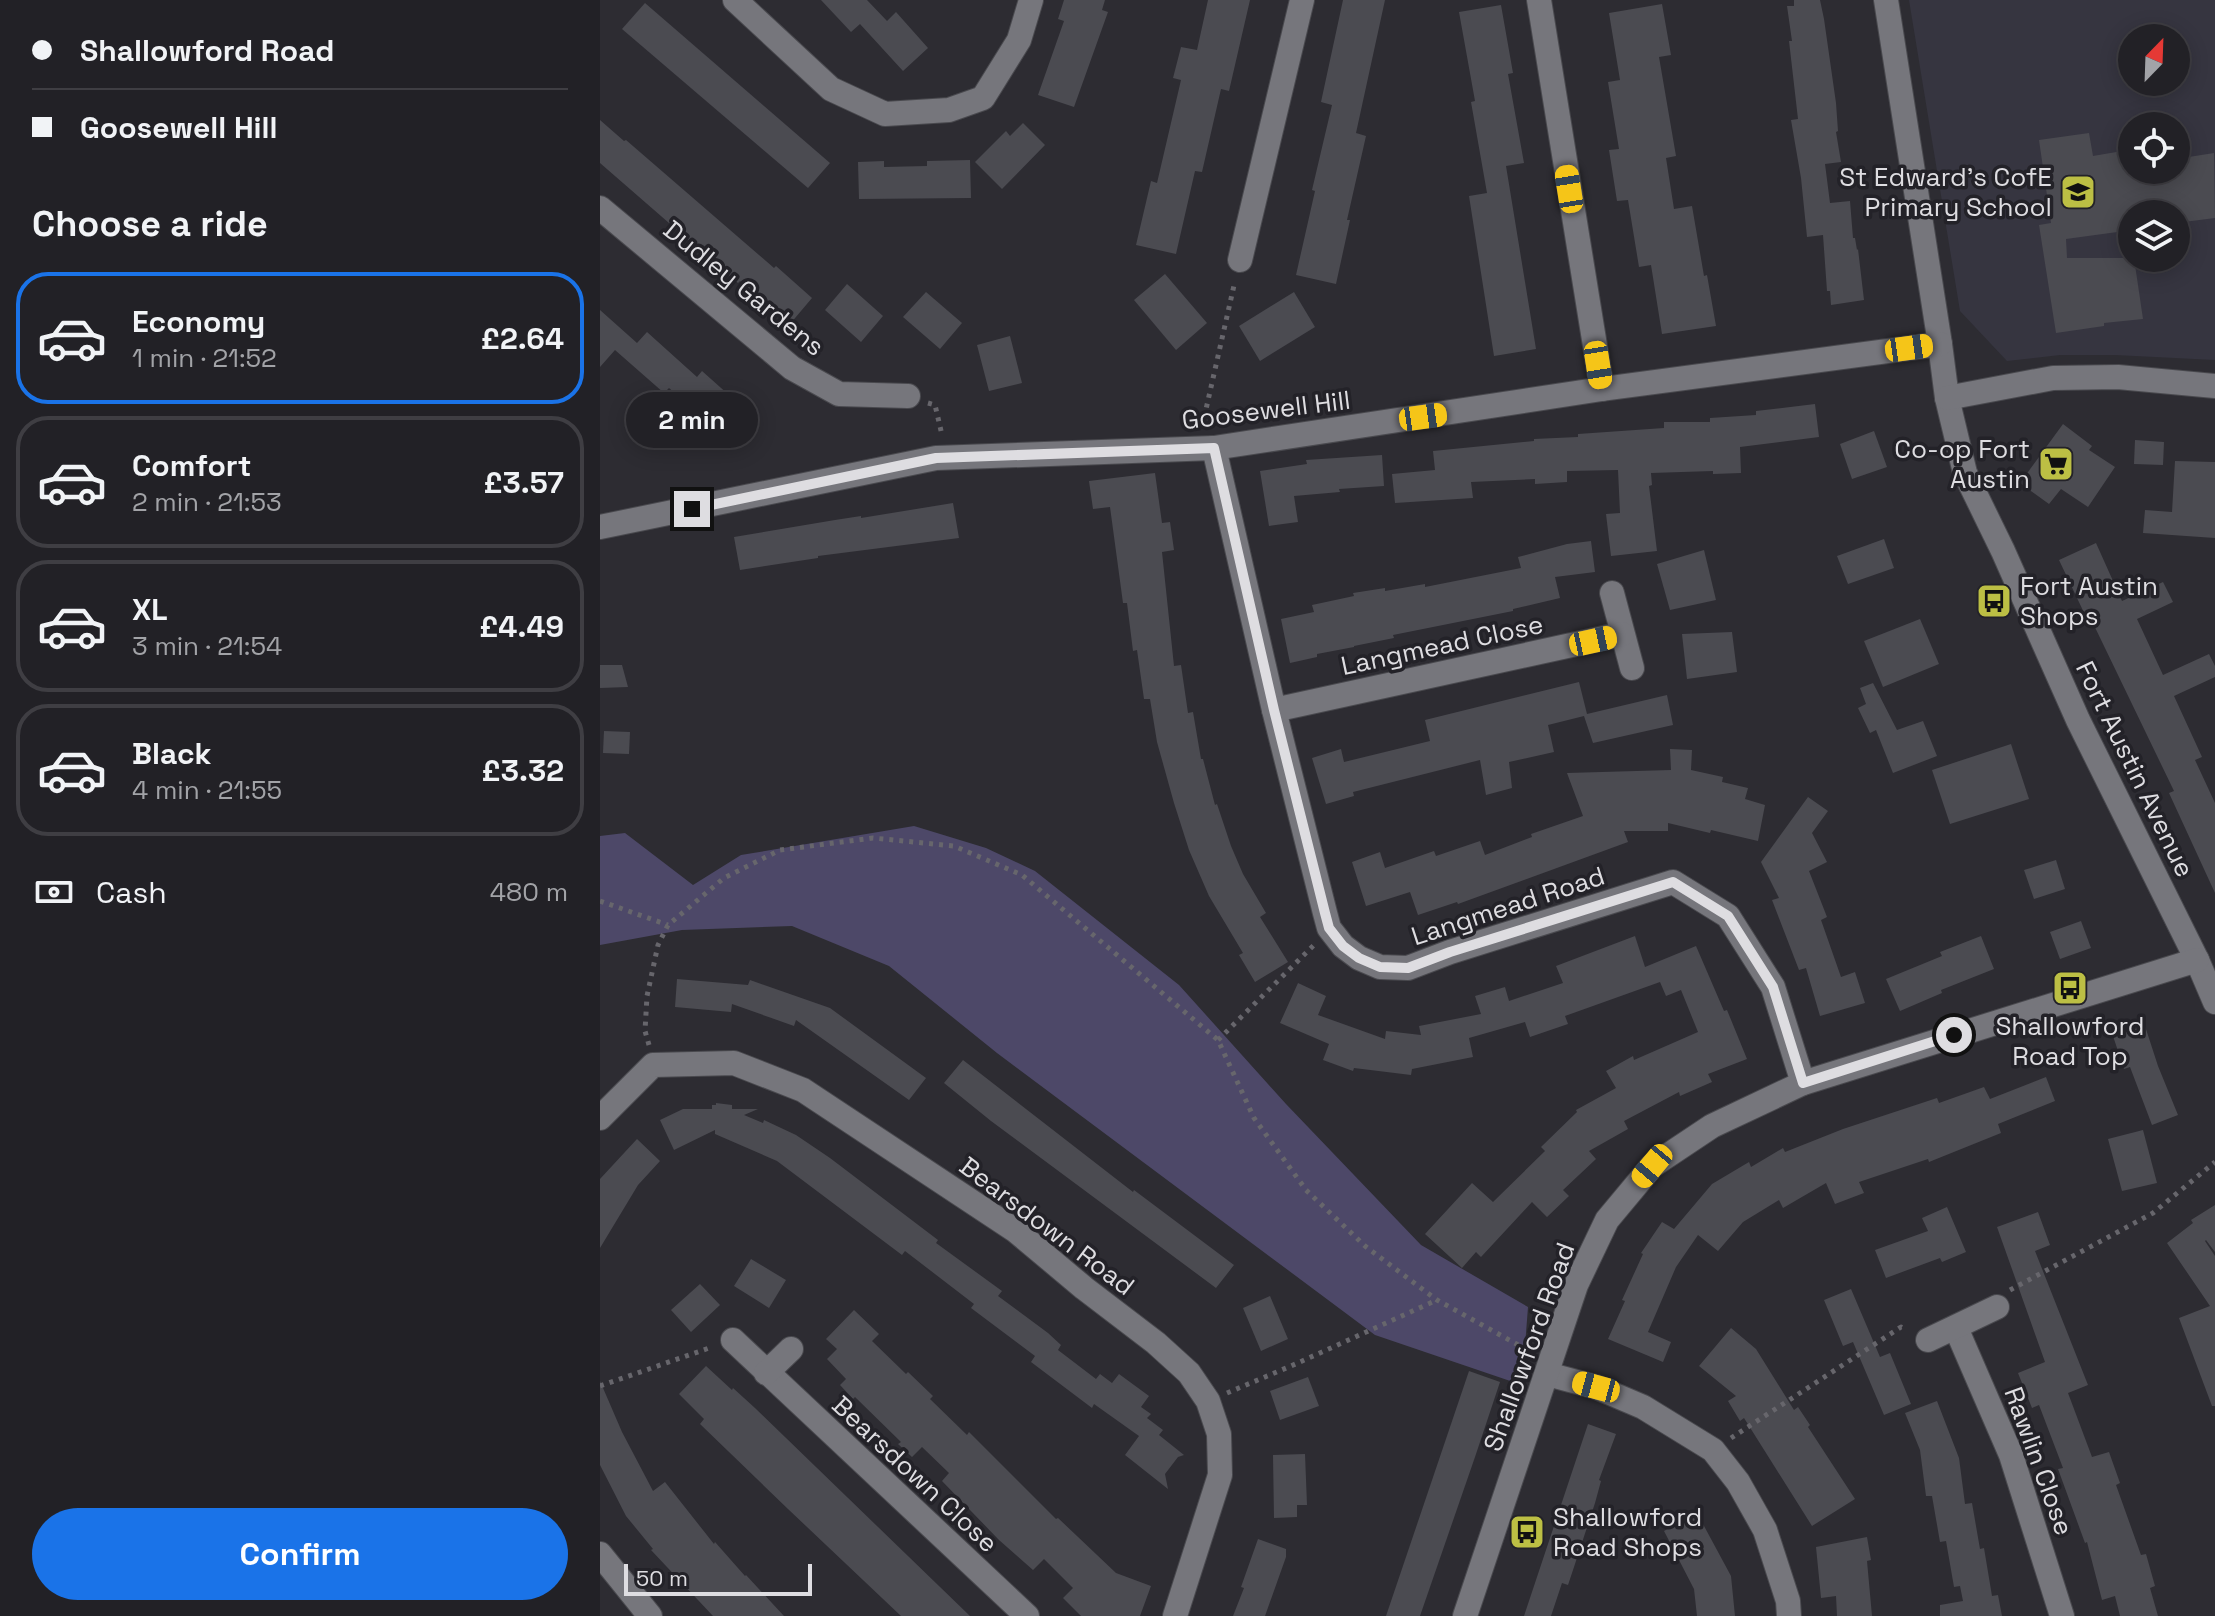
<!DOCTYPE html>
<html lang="en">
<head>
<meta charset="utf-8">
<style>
  body { margin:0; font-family:"Space Grotesk",sans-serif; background:#2a292e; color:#f1f3f6; height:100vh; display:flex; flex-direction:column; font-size:30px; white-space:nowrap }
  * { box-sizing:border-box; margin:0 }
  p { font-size:26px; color:#a2a3a7 }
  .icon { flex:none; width:44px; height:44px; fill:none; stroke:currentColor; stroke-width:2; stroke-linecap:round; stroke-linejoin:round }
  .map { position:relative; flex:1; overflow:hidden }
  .side { display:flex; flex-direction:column; background:#222126; width:600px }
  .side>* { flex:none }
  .hud { display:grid; align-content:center; height:176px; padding:0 32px; background:#222126 }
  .needle { width:52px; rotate:23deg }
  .tools { position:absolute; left:1518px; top:24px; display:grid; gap:16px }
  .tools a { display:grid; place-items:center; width:72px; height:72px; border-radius:50%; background:#222126; box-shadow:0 4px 20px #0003,0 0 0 2px #3f3e43; font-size:40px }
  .scale { position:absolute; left:24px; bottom:20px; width:188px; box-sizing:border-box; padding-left:8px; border:4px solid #dedde1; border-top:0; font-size:22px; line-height:28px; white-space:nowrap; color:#dedde1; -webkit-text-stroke:6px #232228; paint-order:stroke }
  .end { position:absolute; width:36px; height:36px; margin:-18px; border:10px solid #dedde1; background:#111; box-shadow:0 0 0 4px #111 }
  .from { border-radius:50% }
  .bubble { position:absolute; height:56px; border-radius:28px; background:#222126; box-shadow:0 4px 20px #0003,0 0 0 2px #3f3e43; font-size:26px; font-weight:700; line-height:56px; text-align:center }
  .car { position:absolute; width:24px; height:48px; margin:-24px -12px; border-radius:10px; box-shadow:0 0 6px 2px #0007; background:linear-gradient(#f5c518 24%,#345 0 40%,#f5c518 0 76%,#345 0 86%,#f5c518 0) }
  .hud b { display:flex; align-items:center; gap:28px; height:76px; font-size:30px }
  .hud b+b { border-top:2px solid #3f3e43 }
  .hud i { width:20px; height:20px; background:#f1f3f6 }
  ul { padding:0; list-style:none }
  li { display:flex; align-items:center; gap:24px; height:132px; margin:0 16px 12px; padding:0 16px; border:4px solid #3f3e43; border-radius:32px }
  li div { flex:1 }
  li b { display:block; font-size:30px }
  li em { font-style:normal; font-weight:700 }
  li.active { border-color:#1a73e8 }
  li>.icon { width:72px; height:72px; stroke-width:1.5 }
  h2 { padding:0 32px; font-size:36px; line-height:96px }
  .pay { display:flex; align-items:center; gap:20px; height:88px; padding:0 32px; font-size:30px }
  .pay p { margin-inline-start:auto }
  .primary-button { display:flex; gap:16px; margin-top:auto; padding:16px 32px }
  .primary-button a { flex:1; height:92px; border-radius:48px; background:#1a73e8; color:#fff; font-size:32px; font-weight:700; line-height:92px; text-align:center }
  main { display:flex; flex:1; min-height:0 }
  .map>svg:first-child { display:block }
</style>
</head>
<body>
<main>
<section class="side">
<div class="hud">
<b><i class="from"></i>Shallowford Road</b>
<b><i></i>Goosewell Hill</b>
</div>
<h2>Choose a ride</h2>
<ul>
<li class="active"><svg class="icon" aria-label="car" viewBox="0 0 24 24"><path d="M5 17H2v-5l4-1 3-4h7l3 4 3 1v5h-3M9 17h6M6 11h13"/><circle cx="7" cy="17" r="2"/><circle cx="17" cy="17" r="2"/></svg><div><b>Economy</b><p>1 min · 21:52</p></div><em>£2.64</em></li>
<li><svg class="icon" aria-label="car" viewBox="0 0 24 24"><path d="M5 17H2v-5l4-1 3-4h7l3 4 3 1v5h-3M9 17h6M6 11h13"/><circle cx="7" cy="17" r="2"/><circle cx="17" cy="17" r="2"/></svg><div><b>Comfort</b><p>2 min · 21:53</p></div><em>£3.57</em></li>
<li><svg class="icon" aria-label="car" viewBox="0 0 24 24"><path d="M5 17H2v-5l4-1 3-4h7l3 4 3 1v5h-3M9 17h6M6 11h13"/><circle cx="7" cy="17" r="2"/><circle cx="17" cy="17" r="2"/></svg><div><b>XL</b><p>3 min · 21:54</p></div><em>£4.49</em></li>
<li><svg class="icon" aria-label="car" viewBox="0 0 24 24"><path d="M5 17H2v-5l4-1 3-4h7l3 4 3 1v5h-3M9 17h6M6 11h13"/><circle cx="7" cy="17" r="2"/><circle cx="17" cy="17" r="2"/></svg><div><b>Black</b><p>4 min · 21:55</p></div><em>£3.32</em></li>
</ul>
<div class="pay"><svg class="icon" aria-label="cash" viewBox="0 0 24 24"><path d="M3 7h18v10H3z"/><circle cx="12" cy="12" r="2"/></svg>Cash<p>480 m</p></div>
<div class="primary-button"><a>Confirm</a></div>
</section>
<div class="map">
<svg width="1615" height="1616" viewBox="0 0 1615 1616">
  <rect width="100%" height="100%" fill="#2d2c32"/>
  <path fill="#363540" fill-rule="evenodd" d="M1309,0h306v360l-100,-5h-55l-53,6 -47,-50zM1532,38h44v44h-44zM1532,126h44v44h-44zM1532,214h44v44h-44z"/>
  <polygon fill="#4d4868" points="314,826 386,848 435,871 579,985 686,1104 821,1245 928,1307 922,1385 775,1335 397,1053 289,966 192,926 82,930 0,945 0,836 25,833 93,885 141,855"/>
  <g fill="#4b4b51">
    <polygon points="221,0 267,0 287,21 296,12 328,48 303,71 260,24 251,32"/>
    <polygon points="464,0 505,0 502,10 508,12 474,107 438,95 464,21 458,19"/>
    <polygon points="608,0 650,0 629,91 621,89 602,172 595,171 576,254 536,245 551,181 557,183 581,80 573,78 581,47 597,50"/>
    <polygon points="743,0 785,0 756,133 766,136 747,220 750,220 736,284 696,275 715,191 712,190 732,105 721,102"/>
    <polygon points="1194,0 1220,0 1224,19 1236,103 1238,131 1236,132 1241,162 1225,164 1230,203 1250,201 1253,238 1255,238 1257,250 1258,249 1264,300 1231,305 1230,291 1227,291 1223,235 1207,237 1201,178 1191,120 1198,119 1189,41 1192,41 1187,6 1194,6"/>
    <polygon points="45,3 230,163 208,188 22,29"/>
    <polygon points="1062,4 1071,55 1059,57 1076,156 1066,158 1074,209 1092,206 1104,276 1107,275 1116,326 1062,334 1051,265 1039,267 1028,200 1017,201 1009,150 1019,149 1008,82 1020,80 1009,13"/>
    <polygon points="901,5 913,73 908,74 924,163 906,166 936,349 894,356 869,196 887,193 871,102 875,101 859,12"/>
    <polygon points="0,120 24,141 26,140 174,268 176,266 212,298 190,324 140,281 138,283 0,163"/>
    <polygon points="423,123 445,145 402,189 375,162 406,131 410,136"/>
    <polygon points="1489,133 1493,156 1528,150 1532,170 1576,170 1576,159 1614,153 1615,218 1576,223 1576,214 1532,214 1532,230 1466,239 1467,258 1534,258 1543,319 1504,323 1504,326 1456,333 1439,225 1451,223 1439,140"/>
    <polygon points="370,160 371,198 259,199 258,162 284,161 284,167 327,166 327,161"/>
    <polygon points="565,274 607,323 576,350 534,300"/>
    <polygon points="247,284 283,316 261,342 225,310"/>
    <polygon points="326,292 362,323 340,349 303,317"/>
    <polygon points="694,292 715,327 660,361 639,326"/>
    <polygon points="0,310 37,343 47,332 97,377 102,371 148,412 125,437 69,388 64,393 15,350 0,367"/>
    <polygon points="410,336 422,383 389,391 377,345"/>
    <polygon points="1215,404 1219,437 1140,447 1141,473 1113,474 1113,471 1051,473 1052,485 1049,486 1057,551 1011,556 1006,514 1020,513 1018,470 967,471 967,482 935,484 935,479 871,482 873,498 795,503 792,474 835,470 833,451 934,441 934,439 978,437 978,434 1064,428 1064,422 1110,422 1110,418 1156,415 1156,411"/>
    <polygon points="1463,424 1492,446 1489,450 1515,467 1488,507 1461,489 1449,504 1420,483"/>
    <polygon points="1274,431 1287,467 1252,479 1240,444"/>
    <polygon points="1535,440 1564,442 1563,465 1534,464"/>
    <polygon points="782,455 784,486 739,489 740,492 694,496 698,522 669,526 660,471 707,464 706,460"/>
    <polygon points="1575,461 1615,462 1615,538 1543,533 1545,510 1572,512"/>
    <polygon points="555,473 562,523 570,522 574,550 562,552 574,666 581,665 588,713 593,712 601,759 603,759 615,805 617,804 631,846 643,874 666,913 660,917 688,962 655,982 639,955 643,953 609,896 589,850 574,803 557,742 550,699 544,699 537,650 533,651 527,603 523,603 510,507 493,509 489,481"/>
    <polygon points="353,503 359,538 218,556 218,558 140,570 134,537 235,520 261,516 261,518"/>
    <polygon points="1284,539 1294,568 1248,584 1237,556"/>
    <polygon points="991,541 995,572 955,577 960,598 913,609 913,611 793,635 794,638 754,646 754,647 717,654 717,657 690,663 681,619 714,612 712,605 754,596 753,593 785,588 785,591 825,584 825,587 921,568 918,557 967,544"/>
    <polygon points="1496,543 1522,601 1563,582 1573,602 1537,619 1563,675 1609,654 1615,666 1615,677 1574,696 1602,757 1595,760 1615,803 1615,893 1569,793 1574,791 1490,617 1487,619 1459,560"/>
    <polygon points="1104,550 1116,600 1070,610 1057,564"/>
    <polygon points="1320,619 1339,664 1283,687 1264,641"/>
    <polygon points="1132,632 1137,672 1087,679 1082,634"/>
    <polygon points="0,665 22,665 28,687 0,688"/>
    <polygon points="979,682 987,714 1067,695 1073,725 993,743 984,716 948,725 954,752 909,762 912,788 886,795 880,760 753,792 754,796 726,804 712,758 741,749 744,762 830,741 825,720"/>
    <polygon points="1273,683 1297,730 1323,721 1337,756 1293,773 1276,730 1270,733 1258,708 1266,704 1260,688"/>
    <polygon points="4,731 30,732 29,754 3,753"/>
    <polygon points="1411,744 1429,799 1350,824 1332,770"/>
    <polygon points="1070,749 1092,750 1091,770 1123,777 1122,782 1148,788 1145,799 1165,805 1158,841 1111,830 1110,833 1068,823 1068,831 1024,831 1028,842 858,904 857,902 818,915 810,892 766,906 752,862 780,852 785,868 834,851 836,856 880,841 885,855 932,837 931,834 983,816 967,773 1071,770"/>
    <polygon points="1208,797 1228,811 1212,833 1227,862 1209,871 1227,917 1221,920 1241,977 1255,972 1265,1003 1220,1016 1206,968 1199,970 1172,900 1179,898 1161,862"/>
    <polygon points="1456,860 1465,889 1434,899 1424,870"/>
    <polygon points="1481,921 1491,948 1460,959 1450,932"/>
    <polygon points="1035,936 1045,967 1096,946 1124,1011 1127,1010 1147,1059 1108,1074 1112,1082 1080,1096 1079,1092 1024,1121 1028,1129 989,1151 996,1159 963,1190 969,1196 947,1217 932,1202 881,1257 876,1252 862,1268 825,1234 872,1183 893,1202 945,1151 941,1147 977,1112 976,1110 1016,1088 1006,1071 1033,1056 1034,1060 1098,1032 1081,990 1066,996 1060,982 965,1016 968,1024 930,1037 925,1022 869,1038 873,1057 812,1069 811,1075 754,1068 753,1071 723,1060 729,1044 680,1023 698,983 726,996 718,1015 785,1039 786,1031 821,1035 819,1026 881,1014 875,996 905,987 909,1001 963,983 956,966"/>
    <polygon points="1381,936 1394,969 1341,990 1342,993 1300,1011 1286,979 1342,956 1340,952"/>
    <polygon points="77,979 148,985 150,980 230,1008 326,1078 309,1100 196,1020 194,1026 132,1004 131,1012 75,1007"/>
    <polygon points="1545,1026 1558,1066 1578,1115 1552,1125 1530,1067 1524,1069 1513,1036"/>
    <polygon points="363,1060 533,1192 534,1190 634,1265 616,1288 391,1121 344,1083"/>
    <polygon points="1446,1077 1455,1101 1398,1124 1401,1133 1329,1162 1328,1159 1259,1182 1264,1193 1235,1204 1226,1183 1183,1208 1179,1200 1143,1222 1118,1251 1098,1235 1076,1267 1048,1332 1071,1342 1063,1362 1008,1339 1025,1301 1022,1300 1043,1254 1041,1253 1062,1222 1074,1229 1112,1184 1149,1162 1151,1167 1183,1148 1185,1152 1243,1129 1337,1098 1339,1103 1384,1087 1390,1099"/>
    <polygon points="116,1103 132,1105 132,1109 158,1109 144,1115 163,1123 164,1120 196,1135 230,1158 338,1240 336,1243 402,1291 398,1296 448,1333 461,1345 458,1350 496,1379 500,1374 512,1383 519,1374 549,1396 541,1407 551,1414 547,1418 563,1430 559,1435 584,1455 578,1457 565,1474 568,1489 525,1455 539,1436 494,1404 492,1408 431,1362 435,1356 371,1308 374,1304 305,1251 302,1255 177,1161 115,1134 115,1130 74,1150 60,1120 83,1109 112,1109 112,1105 116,1105"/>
    <polygon points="1543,1130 1557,1183 1522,1191 1508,1139"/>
    <polygon points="37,1139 60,1161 38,1185 0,1248 0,1179"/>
    <polygon points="1615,1205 1615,1252 1606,1240 1605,1241 1615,1256 1615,1406 1612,1406 1579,1318 1610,1306 1567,1243 1593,1223 1591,1220"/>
    <polygon points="1347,1207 1366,1252 1342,1262 1340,1258 1286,1278 1275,1250 1328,1231 1322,1218"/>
    <polygon points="1438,1212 1450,1245 1435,1251 1488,1385 1468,1393 1492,1457 1509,1452 1520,1483 1516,1485 1541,1555 1546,1554 1555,1586 1550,1588 1558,1616 1520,1616 1515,1596 1502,1600 1487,1542 1485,1543 1458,1469 1463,1468 1439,1405 1432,1408 1418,1373 1445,1362 1397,1227"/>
    <polygon points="151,1259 186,1280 169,1308 134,1286"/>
    <polygon points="100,1284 120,1305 91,1332 71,1310"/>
    <polygon points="1251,1289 1280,1357 1290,1353 1311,1404 1284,1415 1253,1342 1243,1346 1224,1300"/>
    <polygon points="670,1296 688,1339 661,1351 643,1308"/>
    <polygon points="254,1310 279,1334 272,1341 306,1374 308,1372 333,1396 330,1399 367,1435 369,1432 456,1519 458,1518 516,1573 551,1586 540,1616 481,1616 463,1598 473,1588 444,1559 433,1570 399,1540 342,1481 349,1473 322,1447 312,1457 298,1444 301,1442 255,1397 253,1399 240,1385 246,1379 227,1359 237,1349 226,1339"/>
    <polygon points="1131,1328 1156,1349 1194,1410 1198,1407 1210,1425 1208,1427 1255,1499 1212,1526 1144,1418 1140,1421 1128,1401 1136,1396 1099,1366"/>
    <polygon points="106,1366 132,1390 133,1388 155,1408 370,1616 301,1616 188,1509 100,1424 104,1419 79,1394"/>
    <polygon points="869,1371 900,1382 875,1457 820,1616 786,1616"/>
    <polygon points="708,1377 719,1406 680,1420 670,1391"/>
    <polygon points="0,1381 22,1432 53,1491 65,1482 114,1544 115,1542 145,1576 146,1575 184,1616 113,1616 51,1550 53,1549 26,1516 0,1465"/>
    <polygon points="1337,1401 1359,1458 1365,1504 1372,1503 1380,1549 1384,1548 1392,1596 1398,1595 1402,1616 1340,1616 1340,1605 1363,1601 1360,1586 1354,1587 1346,1541 1340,1542 1332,1496 1326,1496 1320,1450 1305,1413"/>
    <polygon points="988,1424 1016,1434 999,1480 1001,1481 995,1503 975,1564 968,1585 962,1583 951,1616 924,1616"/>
    <polygon points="705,1454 707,1505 697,1505 697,1517 674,1518 673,1455"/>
    <polygon points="1097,1513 1131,1576 1135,1616 1097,1616 1094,1589 1064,1531"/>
    <polygon points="1267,1537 1271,1560 1267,1561 1272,1616 1237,1616 1236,1596 1221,1598 1216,1547"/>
    <polygon points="658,1539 686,1549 686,1557 665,1616 633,1616 644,1588 641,1587"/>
  </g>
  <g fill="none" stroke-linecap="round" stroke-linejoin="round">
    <defs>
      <g id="minor">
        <polyline points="135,0 231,89 285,114 349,110 383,98 419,40 431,0"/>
        <polyline points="939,0 1002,389"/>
        <polyline points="1286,0 1340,344 1347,398 1365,473 1403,551 1478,720 1597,960 1615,1002"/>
        <polyline points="0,208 192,368 239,394 308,396"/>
        <polyline points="640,260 702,0"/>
        <polyline points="1347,398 1453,378 1518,377 1615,386"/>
        <polyline points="614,448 674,710 725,913 729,928 743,946 759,958 780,967 808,968 850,952 1073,882 1128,916 1173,987 1203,1083"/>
        <polyline points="0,527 336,458 614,448 1002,389 1340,344"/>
        <polyline points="1012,593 1032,668"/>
        <polyline points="674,710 1022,634"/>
        <polyline points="0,1118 53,1065 134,1063 203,1090 416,1231 484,1288 556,1343 589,1373 608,1401 619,1434 620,1475 575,1616"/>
        <polyline points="1356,1328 1411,1455 1462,1616"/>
        <polyline points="133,1340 427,1616"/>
        <polyline points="1328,1340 1397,1307"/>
        <polyline points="166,1373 191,1349"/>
        <polyline points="947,1374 996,1387 1043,1407 1113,1450 1138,1482 1165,1530 1188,1601 1189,1616"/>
        <polyline points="0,1554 50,1616"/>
        <polyline points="865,1616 976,1285 1007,1220 1052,1166 1112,1126 1203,1083 1597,960"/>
      </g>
    </defs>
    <use href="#minor" stroke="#49494e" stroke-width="26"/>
    <g stroke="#67666c" stroke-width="5" stroke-dasharray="4 6" stroke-linecap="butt">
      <polyline points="328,403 335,405 342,435"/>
      <polyline points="602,427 635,281"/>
      <polyline points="0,901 68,925"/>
      <polyline points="618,1040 715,944"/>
      <polyline points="49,1045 45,1031 47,996 58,945 68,925 124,878 180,850 273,838 354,846 422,875 618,1040 654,1118 706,1190 765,1246 837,1300 931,1352"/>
      <polyline points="1410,1290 1553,1213 1615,1162"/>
      <polyline points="0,1386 112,1347"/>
      <polyline points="627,1393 691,1366 837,1300"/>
      <polyline points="1131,1438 1301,1327 1307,1330"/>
    </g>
    <use href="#minor" stroke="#76767c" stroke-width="24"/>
  </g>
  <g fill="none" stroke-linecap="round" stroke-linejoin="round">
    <polyline stroke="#dedde1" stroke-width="10" points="92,509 336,458 614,448 674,710 725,913 729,928 743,946 759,958 780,967 808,968 850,952 1073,882 1128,916 1173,987 1203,1083 1354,1035"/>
  </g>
  <defs>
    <symbol id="school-square" viewBox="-11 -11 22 22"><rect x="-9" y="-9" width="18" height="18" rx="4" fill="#bcbf44" stroke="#232228"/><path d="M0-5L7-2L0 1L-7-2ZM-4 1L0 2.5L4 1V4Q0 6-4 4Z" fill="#111"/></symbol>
    <symbol id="supermarket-square" viewBox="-11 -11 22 22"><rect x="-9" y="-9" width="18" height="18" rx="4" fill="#bcbf44" stroke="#232228"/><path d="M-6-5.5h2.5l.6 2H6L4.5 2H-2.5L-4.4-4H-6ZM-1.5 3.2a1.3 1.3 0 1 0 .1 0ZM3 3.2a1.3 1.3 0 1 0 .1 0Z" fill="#111"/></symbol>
    <symbol id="bus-square" viewBox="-11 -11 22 22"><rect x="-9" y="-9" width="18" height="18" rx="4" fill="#bcbf44" stroke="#232228"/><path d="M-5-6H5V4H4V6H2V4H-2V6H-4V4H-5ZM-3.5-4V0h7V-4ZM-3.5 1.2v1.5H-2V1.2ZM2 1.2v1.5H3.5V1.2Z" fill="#111"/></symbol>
  </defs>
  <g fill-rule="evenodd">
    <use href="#school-square" x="1458" y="172" width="40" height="40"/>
    <use href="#supermarket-square" x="1436" y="444" width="40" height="40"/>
    <use href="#bus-square" x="1374" y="581" width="40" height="40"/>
    <use href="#bus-square" x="1450" y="968" width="40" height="40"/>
    <use href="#bus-square" x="907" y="1512" width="40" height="40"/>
  </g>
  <g text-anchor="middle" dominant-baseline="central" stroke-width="7" stroke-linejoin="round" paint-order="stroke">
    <g font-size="26" fill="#dedde1" stroke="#232228" text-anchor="end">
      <text x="1452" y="177">St Edward's CofE<tspan x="1452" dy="30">Primary School</tspan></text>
      <text x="1430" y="449">Co-op Fort<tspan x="1430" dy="30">Austin</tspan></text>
      <text x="1420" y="586" text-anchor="start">Fort Austin<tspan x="1420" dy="30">Shops</tspan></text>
      <text x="1470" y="1026" text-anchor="middle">Shallowford<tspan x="1470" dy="30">Road Top</tspan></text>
      <text x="953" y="1517" text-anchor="start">Shallowford<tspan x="953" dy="30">Road Shops</tspan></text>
    </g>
    <g font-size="26" fill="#dedde1" stroke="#232228">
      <text transform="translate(144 288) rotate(39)">Dudley Gardens</text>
      <text transform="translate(666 410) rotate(-7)">Goosewell Hill</text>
      <text transform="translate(842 645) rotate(-12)">Langmead Close</text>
      <text transform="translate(1535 769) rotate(64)">Fort Austin Avenue</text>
      <text transform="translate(908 906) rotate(-18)">Langmead Road</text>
      <text transform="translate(447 1226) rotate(37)">Bearsdown Road</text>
      <text transform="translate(929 1347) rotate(-70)">Shallowford Road</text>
      <text transform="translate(1439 1461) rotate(70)">Rawlin Close</text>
      <text transform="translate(315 1474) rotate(43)">Bearsdown Close</text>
    </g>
  </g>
</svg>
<div class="tools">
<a><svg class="needle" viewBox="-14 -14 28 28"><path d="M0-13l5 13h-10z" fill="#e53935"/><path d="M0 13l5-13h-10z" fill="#a2a3a7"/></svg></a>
<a><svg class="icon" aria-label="locate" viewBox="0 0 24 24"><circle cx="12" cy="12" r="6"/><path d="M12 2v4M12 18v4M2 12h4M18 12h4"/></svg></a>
<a><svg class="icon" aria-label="layers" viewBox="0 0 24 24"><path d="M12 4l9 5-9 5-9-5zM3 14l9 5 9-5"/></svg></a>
</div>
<div class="scale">50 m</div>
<i class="end from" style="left:1354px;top:1035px"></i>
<i class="end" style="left:92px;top:509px"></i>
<div class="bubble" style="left:26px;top:392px;width:132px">2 min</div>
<i class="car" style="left:969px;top:189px;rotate:351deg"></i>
<i class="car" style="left:1309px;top:348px;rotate:82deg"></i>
<i class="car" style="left:998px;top:365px;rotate:171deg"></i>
<i class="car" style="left:823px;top:417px;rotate:82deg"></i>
<i class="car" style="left:993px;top:641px;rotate:78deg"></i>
<i class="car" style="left:1052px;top:1166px;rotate:220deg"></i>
<i class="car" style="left:996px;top:1387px;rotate:285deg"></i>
</div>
</main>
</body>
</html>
